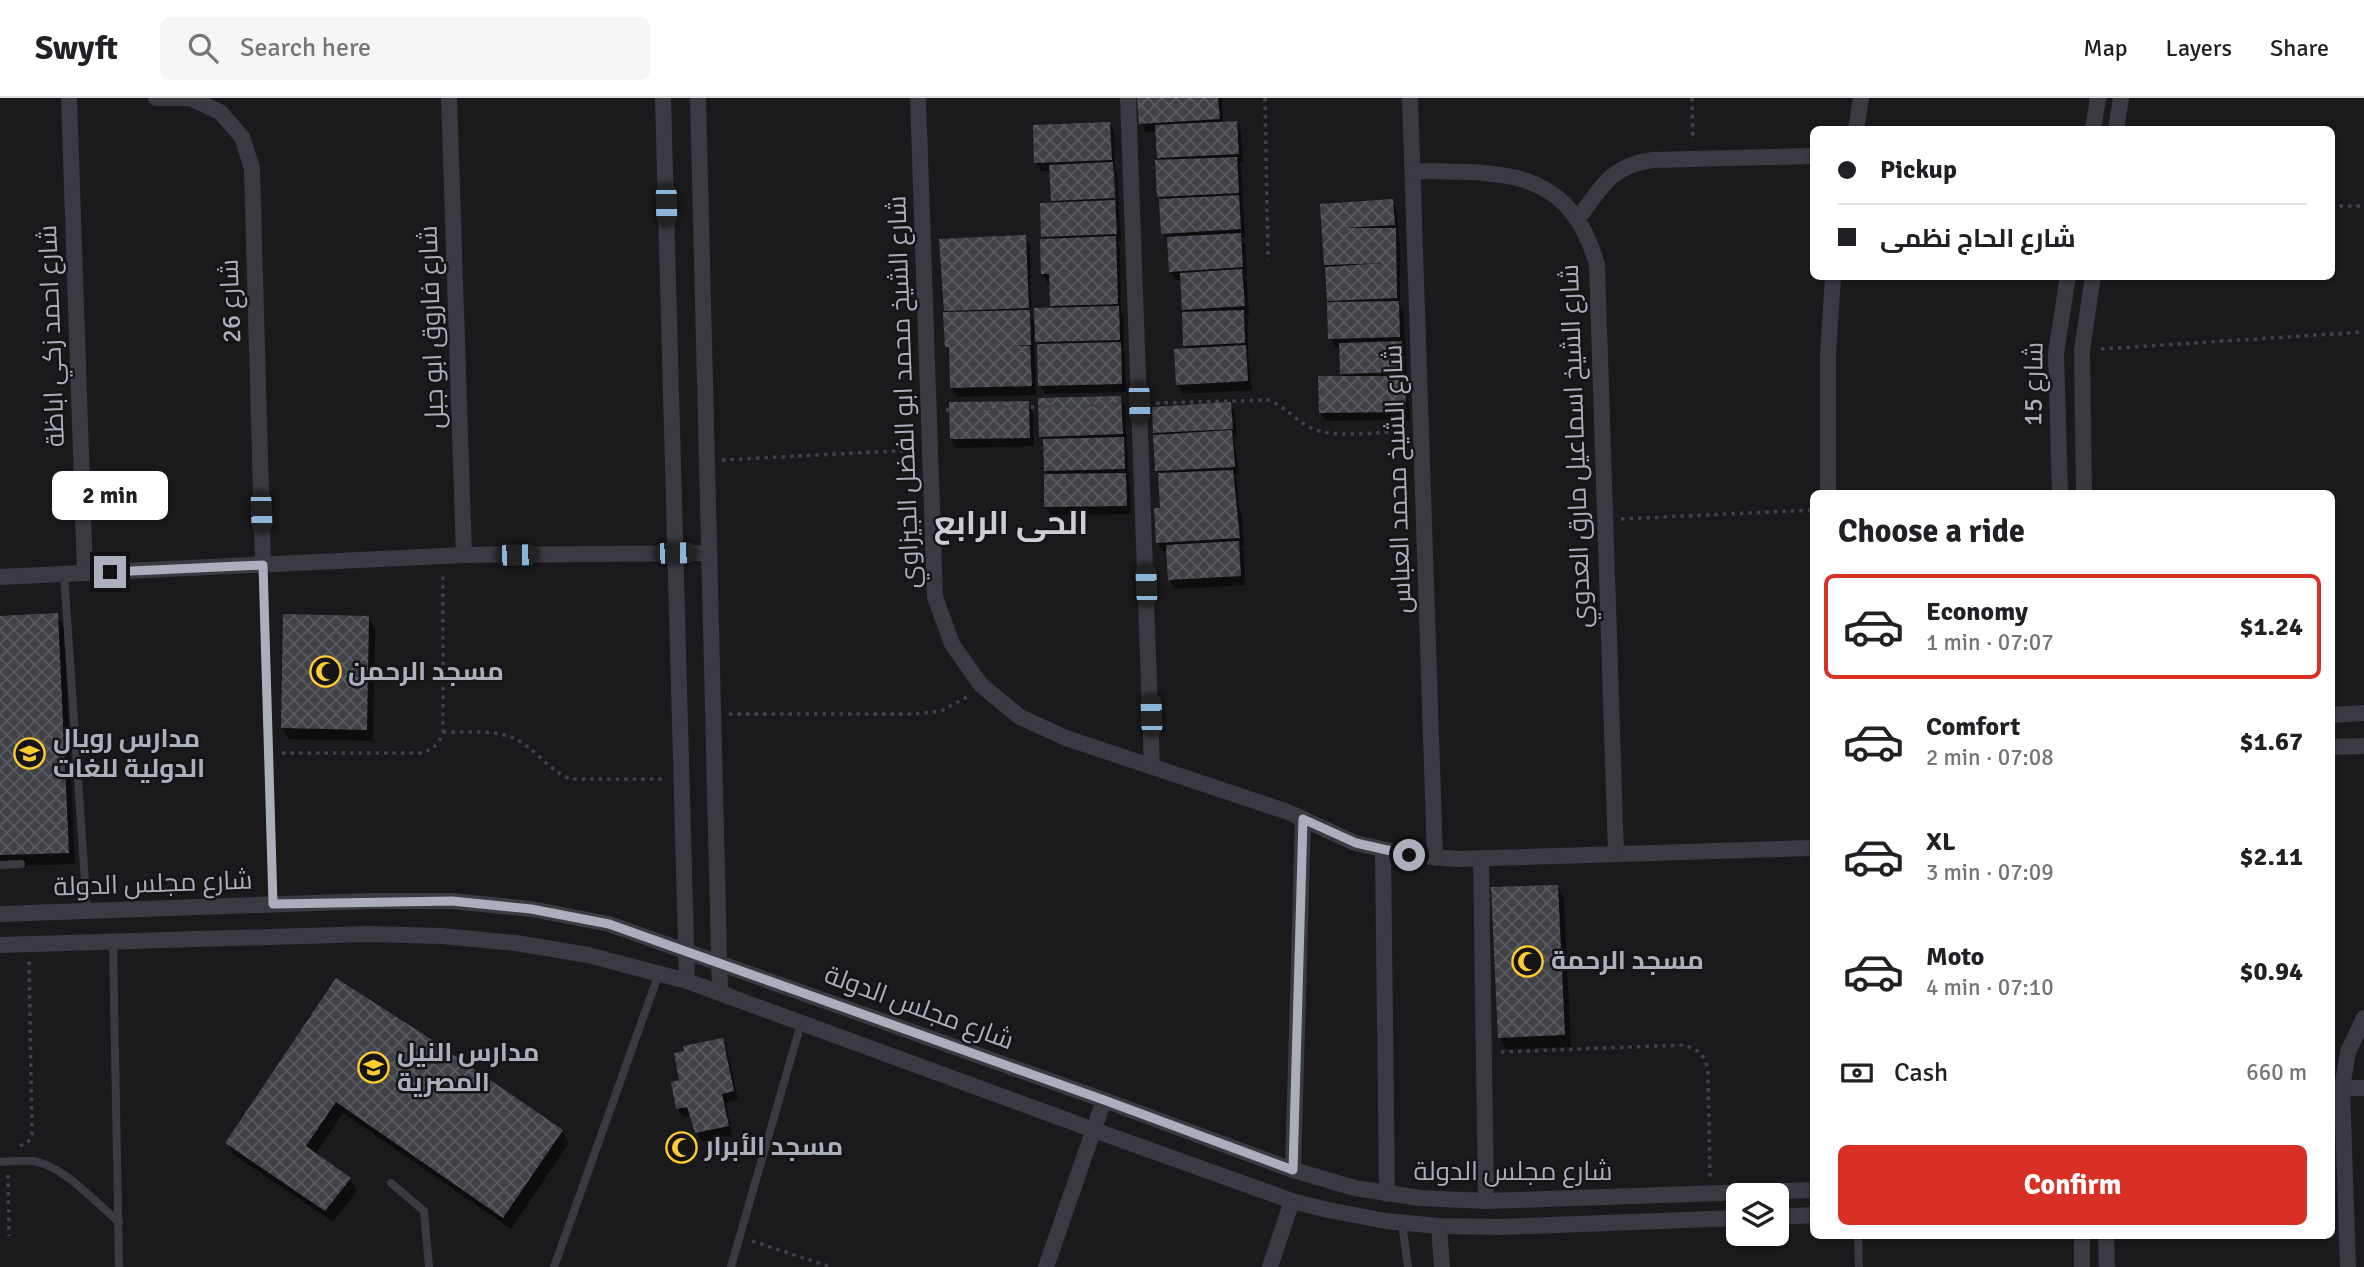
<!DOCTYPE html>
<html lang="en">
<head>
<meta charset="utf-8">
<style>
  body { margin:0; font-family:Signika,Cairo,sans-serif; background:#f6f6f6; color:#202124; height:100vh; display:flex; flex-direction:column; font-size:26px; white-space:nowrap }
  * { box-sizing:border-box; margin:0 }
  p { font-size:23px; color:#757577 }
  .icon { flex:none; width:38px; height:38px; fill:none; stroke:currentColor; stroke-width:2; stroke-linecap:round; stroke-linejoin:round }
  .map { position:relative; flex:1; overflow:hidden }
  .side { position:absolute; left:1810px; top:392px; width:525px; height:749px; display:flex; flex-direction:column; background:#fff; border-radius:10px; box-shadow:0 2px 5px #0004 }
  .side>* { flex:none }
  .banner { position:absolute; left:1810px; top:28px; width:525px; height:154px; border-radius:10px; box-shadow:0 2px 5px #0004; display:grid; align-content:center; height:154px; padding:0 28px; background:#fff }
  .controls { position:absolute; left:1726px; top:1085px; display:grid; gap:14px }
  .controls a { display:grid; place-items:center; width:63px; height:63px; border-radius:10px; background:#fff; box-shadow:0 2px 5px #0004; font-size:35px }
  .end { position:absolute; width:32px; height:32px; margin:-16px; border:9px solid #abafbd; background:#111; box-shadow:0 0 0 4px #111 }
  .from { border-radius:50% }
  .bubble { position:absolute; height:49px; border-radius:10px; background:#fff; box-shadow:0 2px 5px #0004; font-size:23px; font-weight:700; line-height:49px; text-align:center }
  .car { position:absolute; width:21px; height:42px; margin:-21px -10px; border-radius:9px; box-shadow:0 0 5px 2px #0007; background:linear-gradient(#222 24%,#8ab4d8 0 40%,#222 0 76%,#8ab4d8 0 86%,#222 0) }
  .banner b { display:flex; align-items:center; gap:24px; height:66px; font-size:26px }
  .banner b+b { border-top:2px solid #e0e0e0 }
  .banner i { width:18px; height:18px; background:#202124 }
  ul { padding:0; list-style:none }
  li { display:flex; align-items:center; gap:21px; height:105px; margin:0 14px 10px; padding:0 14px; border:4px solid transparent; border-radius:10px }
  li div { flex:1 }
  li b { display:block; font-size:26px }
  li em { font-style:normal; font-weight:700 }
  li.active { border-color:#d93025 }
  li>.icon { width:63px; height:63px; stroke-width:1.5 }
  h2 { padding:0 28px; font-size:32px; line-height:84px }
  .pay { display:flex; align-items:center; gap:18px; height:77px; padding:0 28px; font-size:26px }
  .pay p { margin-inline-start:auto }
  .cta { display:flex; gap:14px; margin-top:auto; padding:14px 28px }
  .cta a { flex:1; height:80px; border-radius:10px; background:#d93025; color:#fff; font-size:28px; font-weight:700; line-height:80px; text-align:center }
  header { display:flex; align-items:center; gap:42px; box-sizing:border-box; height:98px; padding:0 35px; background:#fff; border-bottom:2px solid #e0e0e0 }
  header strong { font-size:33px }
  nav { display:flex; gap:38px; margin-inline-start:auto; font-size:24px }
  .search { width:490px; height:63px; background:#f6f6f6; display:flex; align-items:center; gap:18px; box-sizing:border-box; padding:0 24px; border-radius:10px; color:#757577; font-size:26px }
  .map>svg:first-child { display:block }
</style>
</head>
<body>
<header>
<strong>Swyft</strong>
<div class="search"><svg class="icon" aria-label="search" viewBox="0 0 24 24"><circle cx="10" cy="10" r="6"/><path d="M15 15l6 6"/></svg>Search here</div>
<nav><a>Map</a><a>Layers</a><a>Share</a></nav>
</header>
<div class="map">
<svg width="2364" height="1169" viewBox="0 0 2364 1169">
  <defs>
    <pattern id="building-cross-hatch" width="8" height="8" patternUnits="userSpaceOnUse" patternTransform="scale(1.75)"><rect width="8" height="8" fill="#414247"/><path d="M0 0l8 8M0 8l8-8" fill="none" stroke="#5a5b60"/></pattern>
  </defs>
  <rect width="100%" height="100%" fill="#1a1a1c"/>
  <g fill="#0007" fill-rule="evenodd">
    <polygon points="1139,0 1222,0 1223,25 1236,24 1241,33 1243,64 1239,65 1241,69 1245,140 1241,140 1245,146 1247,178 1244,178 1247,182 1249,217 1245,217 1248,222 1248,254 1252,292 1183,296 1178,287 1176,253 1188,252 1185,248 1186,216 1183,211 1182,182 1176,182 1170,173 1169,145 1163,135 1161,103 1158,98 1161,63 1158,33 1146,34 1141,25"/>
    <path d="M1109,26l5,8 1,36 2,4 2,34h-2l2,4 2,32h-4l3,5 1,65 2,4 1,32h-2l3,5 1,39 -81,2 -5,-9 -1,-41 -5,-8 2,59 -79,2 -5,-9 -1,-33 -5,-8 -5,-106 84,-4 5,9 1,70 6,9 17,-16 -2,-4 -1,-23 -3,1 -5,-9 2,-33 -2,-4 12,-33 -4,-33h-10l-5,-9zM1112,72h3l2,36h-4z"/>
    <polygon points="1392,103 1397,112 1399,136 1397,136 1400,140 1400,208 1403,213 1410,322 1326,323 1321,314 1345,280 1342,275 1341,249 1335,249 1330,240 1321,108"/>
    <polygon points="1120,299 1125,308 1129,379 1127,379 1130,386 1131,416 1051,417 1046,409 1049,378 1046,373 1045,346 1041,339"/>
    <polygon points="1028,305 1033,314 1034,348 956,350 951,341"/>
    <polygon points="1230,306 1235,315 1237,339 1234,339 1239,377 1234,377 1237,382 1239,411 1242,417 1244,449 1241,449 1244,453 1245,487 1175,491 1170,482 1168,453 1162,453 1157,444 1162,412 1160,378 1157,373 1157,338 1155,335"/>
    <polygon points="57,517 64,529 75,766 0,769 0,519"/>
    <polygon points="368,519 375,531 373,643 289,641 282,629"/>
    <polygon points="1557,788 1564,800 1571,949 1506,951 1499,939"/>
    <polygon points="337,882 562,1033 569,1045 511,1131 343,1015 315,1057 350,1081 357,1093 333,1124 234,1057 227,1045"/>
    <polygon points="722,942 727,951 738,1002 726,1005 732,1037 701,1043 690,1018 683,1019 678,1011 681,984"/>
  </g>
  <g fill="url(#building-cross-hatch)">
    <polygon points="1137,0 1218,0 1220,21 1139,26"/>
    <polygon points="1237,23 1239,56 1157,60 1155,27"/>
    <polygon points="1110,24 1112,62 1034,65 1033,27"/>
    <polygon points="1237,59 1239,95 1157,99 1155,62"/>
    <polygon points="1113,64 1115,100 1051,103 1049,67"/>
    <polygon points="1239,97 1241,131 1161,136 1159,101"/>
    <polygon points="1393,101 1395,127 1343,130 1396,130 1397,200 1327,203 1325,169 1384,165 1324,167 1320,106"/>
    <polygon points="1115,102 1117,136 1041,139 1040,105"/>
    <polygon points="1241,135 1243,169 1169,174 1167,139"/>
    <polygon points="1026,137 1029,210 944,213 939,141"/>
    <polygon points="1116,138 1118,206 1050,208 1049,176 1041,176 1040,141"/>
    <polygon points="1242,171 1245,208 1182,212 1180,175"/>
    <polygon points="1399,203 1400,239 1328,241 1327,204"/>
    <polygon points="1119,208 1120,242 1035,244 1034,210"/>
    <polygon points="1030,212 1031,247 1011,247 1030,248 1032,288 950,290 949,249 945,250 943,214"/>
    <polygon points="1244,212 1245,245 1183,248 1182,214"/>
    <polygon points="1402,243 1403,274 1340,276 1339,245"/>
    <polygon points="1121,244 1122,286 1038,288 1037,246"/>
    <polygon points="1246,247 1248,283 1176,287 1174,251"/>
    <polygon points="1318,278 1405,278 1406,314 1319,315"/>
    <polygon points="1121,298 1123,336 1039,339 1038,300"/>
    <polygon points="1029,303 1030,340 950,341 949,304"/>
    <polygon points="1231,304 1233,331 1153,335 1152,309"/>
    <polygon points="1232,332 1235,369 1155,373 1153,337"/>
    <polygon points="1124,339 1125,371 1044,373 1043,341"/>
    <polygon points="1233,372 1240,440 1156,445 1154,410 1160,410 1158,375"/>
    <polygon points="1126,375 1127,408 1044,409 1044,376"/>
    <polygon points="1239,443 1241,478 1168,482 1166,447"/>
    <polygon points="58,515 69,755 0,757 0,518"/>
    <polygon points="283,516 369,518 367,632 281,630"/>
    <polygon points="1558,787 1565,937 1498,940 1491,789"/>
    <polygon points="336,880 423,936 563,1032 503,1120 336,1004 306,1048 351,1080 325,1113 225,1045"/>
    <polygon points="723,940 734,993 722,996 729,1028 695,1035 687,1009 676,1011 671,984 679,982 674,955 684,953 683,948"/>
  </g>
  <g fill="none" stroke-linecap="round" stroke-linejoin="round">
    <g stroke="#404249" stroke-width="3.5" stroke-dasharray="3.5 5" stroke-linecap="butt">
      <polyline points="1265,0 1268,162"/>
      <polyline points="1692,0 1693,43"/>
      <polyline points="2331,108 2364,108"/>
      <polyline points="2101,251 2364,234"/>
      <path d="M1156,305l113,-3c16,7 26,20 42,28 24,11 67,4 94,3"/>
      <polyline points="946,312 1121,306"/>
      <polyline points="722,362 914,352"/>
      <polyline points="1621,421 1813,412"/>
      <polyline points="729,616 916,616 941,613 969,598"/>
      <path d="M443,634c25,1 56,-4 78,10 18,12 29,28 49,37h95"/>
      <path d="M282,655h139c13,-4 18,-9 22,-21v-160"/>
      <path d="M1501,954l182,-7c15,4 21,9 25,25l2,108"/>
      <polyline points="20,1048 28,1044 32,1037 29,862"/>
      <polyline points="8,1077 9,1138"/>
      <polyline points="752,1143 831,1169"/>
    </g>
    <g stroke="#3a3b42" stroke-width="8">
      <polyline points="263,467 273,806"/>
      <polyline points="64,476 87,813"/>
      <polyline points="0,767 21,766"/>
      <polyline points="113,843 119,1169"/>
      <path d="M0,1064c11,-1 23,-2 33,-1 30,4 63,42 86,61"/>
      <polyline points="391,1085 424,1113 429,1169"/>
      <polyline points="1402,1125 1408,1169"/>
      <polyline points="1858,1138 1859,1169"/>
      <polyline points="554,1169 659,875"/>
      <polyline points="731,1169 801,925"/>
    </g>
    <g stroke="#3a3b42" stroke-width="16">
      <polyline points="69,0 85,475"/>
      <polyline points="156,0 190,0 220,14 242,39 252,70 263,467"/>
      <polyline points="449,0 464,457"/>
      <polyline points="663,0 687,883"/>
      <polyline points="698,0 720,895"/>
      <polyline points="918,0 935,499 952,546 981,587 1020,619 1066,640 1288,714 1355,745 1409,757 1458,761 1813,750"/>
      <polyline points="1128,0 1152,669"/>
      <polyline points="1410,0 1435,760"/>
      <polyline points="1856,32 1861,0"/>
      <polyline points="2093,32 2098,0"/>
      <polyline points="2116,32 2121,0"/>
      <path d="M1413,73c86,2 156,-7 184,94l19,589"/>
      <path d="M1578,121c23,-32 34,-54 75,-59l160,-4"/>
      <polyline points="1828,396 1828,256 1833,178"/>
      <polyline points="2060,396 2056,255 2068,178"/>
      <polyline points="2084,396 2082,252 2093,178"/>
      <polyline points="0,479 464,457 709,455"/>
      <polyline points="2331,617 2364,615"/>
      <polyline points="2331,649 2364,648"/>
      <polyline points="1383,753 1387,1096"/>
      <polyline points="1481,760 1486,1103"/>
      <polyline points="0,816 372,803 452,803 531,811 609,826 1104,1002 1293,1072 1355,1090 1420,1100 1486,1103 1813,1092"/>
      <polyline points="0,847 369,836 442,838 516,845 588,857 687,883 1094,1032 1292,1103 1328,1112 1386,1123 1439,1128 1501,1129 1738,1120"/>
      <polyline points="2342,990 2364,990"/>
      <polyline points="1293,1072 1303,721"/>
      <polyline points="1776,1119 1813,1117"/>
      <polyline points="1439,1128 1442,1169"/>
      <polyline points="2082,1138 2082,1169"/>
      <polyline points="2106,1138 2107,1169"/>
      <polyline points="1046,1169 1104,1002"/>
      <polyline points="1270,1169 1292,1103"/>
      <polyline points="2348,1169 2342,990 2348,954 2364,920"/>
    </g>
  </g>
  <g fill="none" stroke-linecap="round" stroke-linejoin="round">
    <polyline stroke="#abafbd" stroke-width="9" points="110,474 263,467 273,806 452,803 531,811 609,826 1104,1002 1293,1072 1303,721 1356,745 1409,757"/>
  </g>
  <defs>
    <symbol id="mosque-ring" viewBox="-11 -11 22 22"><circle r="9.5" fill="#151517" stroke="#ffcd2f" stroke-width="1.5"/><path d="M3.5-4.9A6 6 0 1 0 3.5 4.9A5 5 0 1 1 3.5-4.9Z" fill="#ffcd2f"/></symbol>
    <symbol id="school-ring" viewBox="-11 -11 22 22"><circle r="9.5" fill="#151517" stroke="#ffcd2f" stroke-width="1.5"/><path d="M0-5L7-2L0 1L-7-2ZM-4 1L0 2.5L4 1V4Q0 6-4 4Z" fill="#ffcd2f"/></symbol>
  </defs>
  <g fill-rule="evenodd">
    <use href="#mosque-ring" x="308" y="556" width="35" height="35"/>
    <use href="#school-ring" x="12" y="638" width="35" height="35"/>
    <use href="#mosque-ring" x="1510" y="846" width="35" height="35"/>
    <use href="#school-ring" x="356" y="952" width="35" height="35"/>
    <use href="#mosque-ring" x="664" y="1032" width="35" height="35"/>
  </g>
  <g text-anchor="middle" dominant-baseline="central" stroke-width="5" stroke-linejoin="round" paint-order="stroke">
    <g font-size="26" fill="#abafbd" stroke="#151517">
      <text transform="translate(231 203) rotate(-92)">شارع 26</text>
      <text transform="translate(432 229) rotate(-92)">شارع فاروق ابو جبل</text>
      <text transform="translate(52 238) rotate(-92)">شارع احمد زكي اباظة</text>
      <text transform="translate(2034 286) rotate(-89)">شارع 15</text>
      <text transform="translate(904 294) rotate(-92)">شارع الشيخ محمد ابو الفضل الجيزاوي</text>
      <text transform="translate(1576 348) rotate(-92)">شارع الشيخ اسماعيل مارق العدوي</text>
      <text transform="translate(1398 381) rotate(-92)">شارع الشيخ محمد العباس</text>
      <text transform="translate(153 786) rotate(-2)">شارع مجلس الدولة</text>
      <text transform="translate(919 910) rotate(20)">شارع مجلس الدولة</text>
      <text x="1513" y="1074">شارع مجلس الدولة</text>
    </g>
    <g font-size="26" font-weight="bold" fill="#abafbd" stroke="#151517" text-anchor="start">
      <text x="348" y="574">مسجد الرحمن</text>
      <text x="53" y="641">مدارس رويال<tspan x="53" dy="30">الدولية للغات</tspan></text>
      <text x="1551" y="863">مسجد الرحمة</text>
      <text x="397" y="955">مدارس النيل<tspan x="397" dy="30">المصرية</tspan></text>
      <text x="705" y="1049">مسجد الأبرار</text>
    </g>
    <g font-size="33" font-weight="bold" fill="#cdcfd8" stroke="#151517">
      <text x="1011" y="425">الحى الرابع</text>
    </g>
  </g>
</svg>
<div class="controls">
<a><svg class="icon" aria-label="layers" viewBox="0 0 24 24"><path d="M12 4l9 5-9 5-9-5zM3 14l9 5 9-5"/></svg></a>
</div>
<i class="end from" style="left:1409px;top:757px"></i>
<i class="end" style="left:110px;top:474px"></i>
<div class="bubble" style="left:52px;top:373px;width:116px">2 min</div>
<i class="car" style="left:666px;top:107px;rotate:179deg"></i>
<i class="car" style="left:1139px;top:305px;rotate:178deg"></i>
<i class="car" style="left:261px;top:414px;rotate:178deg"></i>
<i class="car" style="left:675px;top:455px;rotate:89deg"></i>
<i class="car" style="left:517px;top:457px;rotate:89deg"></i>
<i class="car" style="left:1146px;top:487px;rotate:358deg"></i>
<i class="car" style="left:1151px;top:617px;rotate:358deg"></i>
<div class="banner">
<b><i class="from"></i>Pickup</b>
<b><i></i>شارع الحاج نظمى</b>
</div>
<section class="side">
<h2>Choose a ride</h2>
<ul>
<li class="active"><svg class="icon" aria-label="car" viewBox="0 0 24 24"><path d="M5 17H2v-5l4-1 3-4h7l3 4 3 1v5h-3M9 17h6M6 11h13"/><circle cx="7" cy="17" r="2"/><circle cx="17" cy="17" r="2"/></svg><div><b>Economy</b><p>1 min · 07:07</p></div><em>$1.24</em></li>
<li><svg class="icon" aria-label="car" viewBox="0 0 24 24"><path d="M5 17H2v-5l4-1 3-4h7l3 4 3 1v5h-3M9 17h6M6 11h13"/><circle cx="7" cy="17" r="2"/><circle cx="17" cy="17" r="2"/></svg><div><b>Comfort</b><p>2 min · 07:08</p></div><em>$1.67</em></li>
<li><svg class="icon" aria-label="car" viewBox="0 0 24 24"><path d="M5 17H2v-5l4-1 3-4h7l3 4 3 1v5h-3M9 17h6M6 11h13"/><circle cx="7" cy="17" r="2"/><circle cx="17" cy="17" r="2"/></svg><div><b>XL</b><p>3 min · 07:09</p></div><em>$2.11</em></li>
<li><svg class="icon" aria-label="car" viewBox="0 0 24 24"><path d="M5 17H2v-5l4-1 3-4h7l3 4 3 1v5h-3M9 17h6M6 11h13"/><circle cx="7" cy="17" r="2"/><circle cx="17" cy="17" r="2"/></svg><div><b>Moto</b><p>4 min · 07:10</p></div><em>$0.94</em></li>
</ul>
<div class="pay"><svg class="icon" aria-label="cash" viewBox="0 0 24 24"><path d="M3 7h18v10H3z"/><circle cx="12" cy="12" r="2"/></svg>Cash<p>660 m</p></div>
<div class="cta"><a>Confirm</a></div>
</section>
</div>
</body>
</html>
